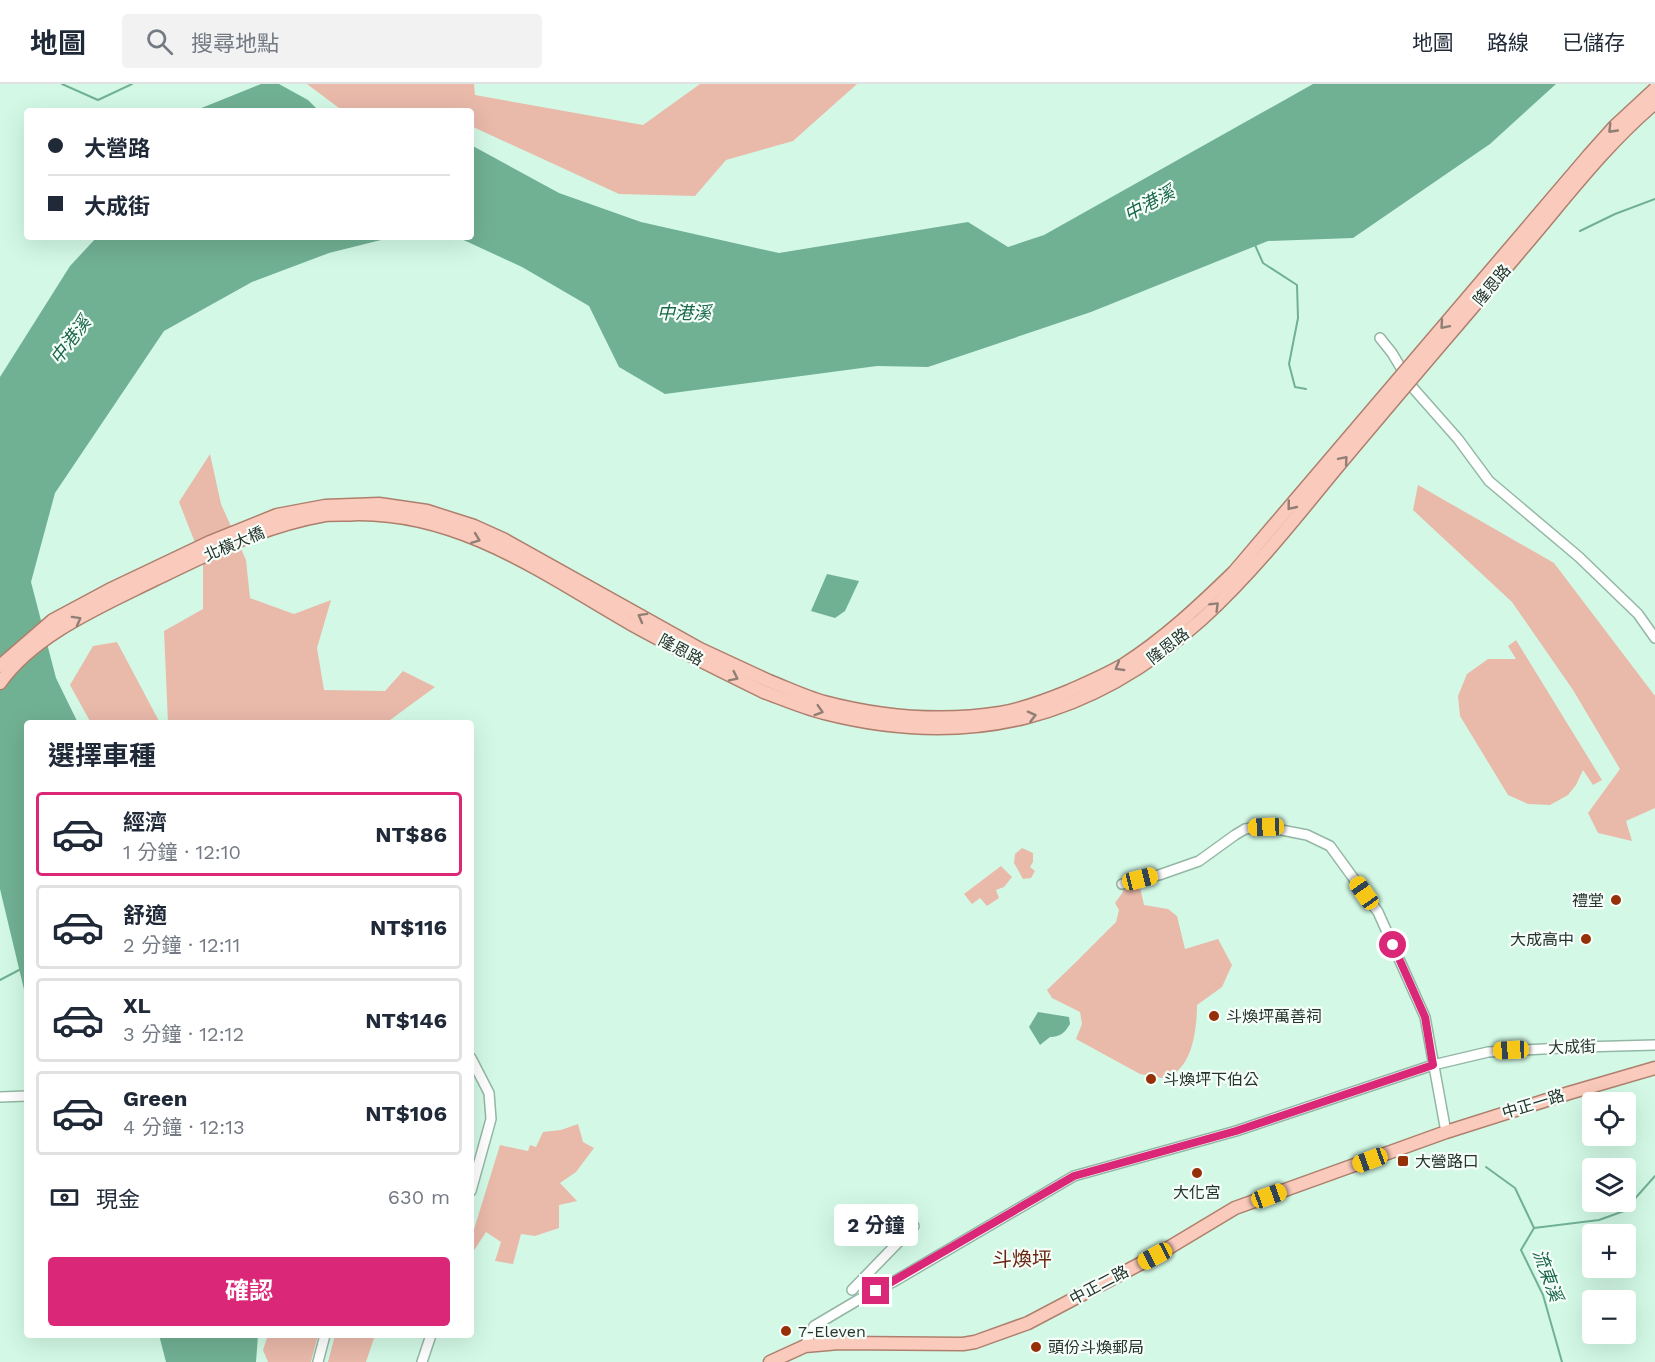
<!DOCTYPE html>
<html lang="zh-TW">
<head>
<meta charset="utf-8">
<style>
  body { margin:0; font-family:"Work Sans","Noto Sans TC",sans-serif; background:#f2f2f3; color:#1f2937; height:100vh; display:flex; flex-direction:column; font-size:22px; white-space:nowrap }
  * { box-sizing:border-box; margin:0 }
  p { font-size:20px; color:#747a83 }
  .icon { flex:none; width:33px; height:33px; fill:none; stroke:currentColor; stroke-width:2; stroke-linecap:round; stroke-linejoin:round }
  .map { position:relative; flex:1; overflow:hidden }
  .drawer { position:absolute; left:24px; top:636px; width:450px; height:618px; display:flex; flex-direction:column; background:#fff; border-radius:6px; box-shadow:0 6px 24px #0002 }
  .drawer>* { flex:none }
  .guide { position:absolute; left:24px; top:24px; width:450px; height:132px; border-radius:6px; box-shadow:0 6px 24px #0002; display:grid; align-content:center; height:132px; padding:0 24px; background:#fff }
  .controls { position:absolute; left:1582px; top:1008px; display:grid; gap:12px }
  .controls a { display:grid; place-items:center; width:54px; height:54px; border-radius:6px; background:#fff; box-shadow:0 6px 24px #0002; font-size:30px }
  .end { position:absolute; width:27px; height:27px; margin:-14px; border:8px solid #db2777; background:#fff; box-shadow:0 0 0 3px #fff }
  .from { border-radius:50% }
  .bubble { position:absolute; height:42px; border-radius:6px; background:#fff; box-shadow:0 6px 24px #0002; font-size:20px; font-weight:700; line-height:42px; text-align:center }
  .car { position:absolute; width:18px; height:36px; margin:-18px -9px; border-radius:8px; box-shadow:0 0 4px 2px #0007; background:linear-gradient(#f5c518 24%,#345 0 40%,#f5c518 0 76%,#345 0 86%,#f5c518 0) }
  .guide b { display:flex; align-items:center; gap:21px; height:57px; font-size:22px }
  .guide b+b { border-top:2px solid #e0e1e3 }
  .guide i { width:15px; height:15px; background:#1f2937 }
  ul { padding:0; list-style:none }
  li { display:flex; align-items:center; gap:18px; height:84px; margin:0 12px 9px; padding:0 12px; border:3px solid #e0e1e3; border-radius:6px }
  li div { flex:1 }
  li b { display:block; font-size:22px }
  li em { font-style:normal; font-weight:700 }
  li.current { border-color:#db2777 }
  li>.icon { width:54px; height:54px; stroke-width:1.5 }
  h2 { padding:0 24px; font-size:27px; line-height:72px }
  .pay { display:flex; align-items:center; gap:15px; height:66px; padding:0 24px; font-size:22px }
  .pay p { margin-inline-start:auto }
  .button { display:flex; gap:12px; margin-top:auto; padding:12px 24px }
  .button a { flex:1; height:69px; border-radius:6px; background:#db2777; color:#fff; font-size:24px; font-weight:700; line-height:69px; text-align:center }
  header { display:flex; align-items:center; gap:36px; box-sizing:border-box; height:84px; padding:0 30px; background:#fff; border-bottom:2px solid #e0e1e3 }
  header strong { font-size:28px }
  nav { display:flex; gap:33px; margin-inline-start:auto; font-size:21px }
  .search { width:420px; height:54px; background:#f2f2f3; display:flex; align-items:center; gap:15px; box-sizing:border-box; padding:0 21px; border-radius:6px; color:#747a83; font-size:22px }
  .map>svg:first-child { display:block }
</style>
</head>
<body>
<header>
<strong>地圖</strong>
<div class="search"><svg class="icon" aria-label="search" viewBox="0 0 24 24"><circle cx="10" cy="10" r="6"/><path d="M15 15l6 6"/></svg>搜尋地點</div>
<nav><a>地圖</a><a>路線</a><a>已儲存</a></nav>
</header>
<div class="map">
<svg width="1655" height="1278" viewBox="0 0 1655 1278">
  <rect width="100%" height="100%" fill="#d3f9e6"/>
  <g fill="#e9b9aa">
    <polygon points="307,0 474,0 475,11 643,41 700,0 857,0 793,57 726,76 695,112 619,110 471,42 471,27 343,27"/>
    <polygon points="210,370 221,420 246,476 250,514 294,530 331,516 317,564 324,606 385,607 403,587 435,603 386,639 168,639 164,547 203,525 203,479 179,418"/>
    <polygon points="1418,401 1554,479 1655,612 1655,724 1626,737 1632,757 1598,749 1588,729 1620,685 1573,606 1512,518 1413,426"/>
    <polygon points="1516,556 1602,696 1593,701 1583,686 1576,701 1568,711 1550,721 1528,720 1508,711 1460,632 1458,612 1467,590 1488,575 1516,575 1508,562"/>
    <polygon points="117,558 160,639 91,639 70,601 93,562"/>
    <polygon points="1022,764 1033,769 1033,778 1030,783 1035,787 1031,794 1023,795 1014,779 1015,770"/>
    <polygon points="1001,782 1012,793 1004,803 996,806 999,814 987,822 980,814 972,820 964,810"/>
    <path d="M1139,799l5,22 24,4 9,7 8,33 33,-10 14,26 -10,22 -25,18c0,18 -3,47 -15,61 -4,5 -10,9 -14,13l-28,-5 -64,-35 6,-15 -2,-12 -28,-14 -5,-8 27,-26 42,-42 3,-12 -4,-7 8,-11v-6z"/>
    <polygon points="578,1040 583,1058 594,1064 576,1088 560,1099 577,1117 559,1121 559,1144 535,1152 521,1150 513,1180 495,1177 501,1158 486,1148 471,1171 471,1155 500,1061 528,1067 530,1061 536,1063 543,1048 561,1046"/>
    <polygon points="268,1251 318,1251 311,1278 268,1278 263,1266"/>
    <polygon points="335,1251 375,1251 366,1278 328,1278"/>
  </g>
  <g fill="#71b193">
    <polygon points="261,0 279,0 308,16 319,27 194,27"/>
    <polygon points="1313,0 1556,0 1490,60 1353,154 1268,157 1091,228 928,283 877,282 665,310 619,283 589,222 522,183 457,153 471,153 471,61 559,109 641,138 779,169 968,138 1008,163 1044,151"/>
    <polygon points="97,153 393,153 329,169 252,198 164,247 55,409 31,498 56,594 78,639 27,639 27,918 0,805 0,293 70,182"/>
    <polygon points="827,490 859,497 845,527 835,534 811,527"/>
    <path d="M1038,928l31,5 1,7c-5,8 -9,13 -20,13l-10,8 -11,-18z"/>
    <polygon points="159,1251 258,1251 256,1278 166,1278"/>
  </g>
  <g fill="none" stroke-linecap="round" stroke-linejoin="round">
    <g stroke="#71b193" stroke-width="2">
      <polyline points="62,0 98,16 132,0"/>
      <polyline points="1580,147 1615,130 1655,115"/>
      <polyline points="1255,161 1263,179 1297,201 1298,234 1289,280 1295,303 1306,305"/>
      <polyline points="0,896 21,885"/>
      <polyline points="1486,1083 1515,1104 1534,1144"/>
      <polyline points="1562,1278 1543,1211 1521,1166 1534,1144 1599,1136 1624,1127 1655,1092"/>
    </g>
    <defs>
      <g id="minor">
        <polyline points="1380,254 1392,269 1413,304 1458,355 1489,397 1579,473 1638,530 1655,554"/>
        <polyline points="1122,800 1159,791 1199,777 1235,751 1245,745 1253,744 1266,743 1307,751 1330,762 1378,828 1425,933 1446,1048"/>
        <polyline points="471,974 489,1009 491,1035 471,1107"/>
        <polyline points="0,1013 27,1012"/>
        <polyline points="852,1206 914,1142"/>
        <polyline points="805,1262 814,1242 858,1216 893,1198 1074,1092 1236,1047 1433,981 1488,968 1581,963 1655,961"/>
        <polyline points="318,1278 325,1251"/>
        <polyline points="422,1278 431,1251"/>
      </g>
      <g id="major">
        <polyline points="0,582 53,536 109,506 210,458 277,431 325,422 379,420 427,427 474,442 503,455 700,565 769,597"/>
        <path d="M0,599c34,-49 104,-78 156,-104 56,-27 107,-53 169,-64 11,-1 22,0 32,-1 104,-1 187,60 274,110 43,24 88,46 133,68"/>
        <polyline points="770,1278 805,1262 839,1259 963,1260 975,1258 1028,1239 1155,1172 1235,1124 1446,1048 1569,1009 1655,984"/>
      </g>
    </defs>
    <use href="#minor" stroke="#94b7a5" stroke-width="12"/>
    <use href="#major" stroke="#ae7f6d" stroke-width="15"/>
    <use href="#minor" stroke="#fff" stroke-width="9"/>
    <use href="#major" stroke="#facabc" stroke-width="12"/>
    <defs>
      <g id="major-bridge">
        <path d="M769,597c18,7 37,16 55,21 57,15 118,20 176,11 24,-4 47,-13 69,-22 18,-8 37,-16 54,-26 41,-26 76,-59 111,-93l355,-417 25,-28 41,-38"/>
        <path d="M764,608c19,7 40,16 60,21 145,37 267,6 378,-94 47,-43 88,-94 128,-143 63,-76 128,-151 192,-227 42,-49 83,-104 133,-146"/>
      </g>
    </defs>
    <use href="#major-bridge" stroke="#ae7f6d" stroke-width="15" stroke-linecap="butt"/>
    <use href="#major-bridge" stroke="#facabc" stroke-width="12"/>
  </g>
  <defs><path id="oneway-chevron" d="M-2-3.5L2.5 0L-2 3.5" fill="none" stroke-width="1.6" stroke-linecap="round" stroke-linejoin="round" transform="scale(1.5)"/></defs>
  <g stroke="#907f74">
    <use href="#oneway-chevron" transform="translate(1612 45) rotate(134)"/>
    <use href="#oneway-chevron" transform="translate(1444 241) rotate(131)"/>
    <use href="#oneway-chevron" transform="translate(1344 376) rotate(-50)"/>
    <use href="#oneway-chevron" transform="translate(1291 422) rotate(129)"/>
    <use href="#oneway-chevron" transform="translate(476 455) rotate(21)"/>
    <use href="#oneway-chevron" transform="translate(1215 522) rotate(-45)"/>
    <use href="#oneway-chevron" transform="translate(642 533) rotate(-151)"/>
    <use href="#oneway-chevron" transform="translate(77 536) rotate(-29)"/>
    <use href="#oneway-chevron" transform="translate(1119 583) rotate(150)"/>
    <use href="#oneway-chevron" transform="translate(734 593) rotate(26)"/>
    <use href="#oneway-chevron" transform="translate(819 627) rotate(17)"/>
    <use href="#oneway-chevron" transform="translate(1032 632) rotate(-14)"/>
  </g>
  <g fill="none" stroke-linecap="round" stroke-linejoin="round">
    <polyline stroke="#db2777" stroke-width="8" points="876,1207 1074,1092 1236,1047 1433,981 1425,933 1393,861"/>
  </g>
  <g fill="#963008" stroke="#f6fefa" stroke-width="2">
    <circle cx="1616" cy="816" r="6"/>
    <circle cx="1586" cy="855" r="6"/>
    <circle cx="1214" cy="932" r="6"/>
    <circle cx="1151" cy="995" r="6"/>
    <rect x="1397" y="1071" width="12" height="12" rx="3"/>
    <circle cx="1197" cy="1089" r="6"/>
    <circle cx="786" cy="1247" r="6"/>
    <circle cx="1036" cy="1263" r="6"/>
  </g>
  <g text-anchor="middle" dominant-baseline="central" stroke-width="4.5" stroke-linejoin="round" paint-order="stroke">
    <g font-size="16" fill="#26342d" stroke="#f6fefa">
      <text transform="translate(1492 201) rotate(-50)">隆恩路</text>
      <text transform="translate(234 460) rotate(-23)">北橫大橋</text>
      <text transform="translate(1168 562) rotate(-38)">隆恩路</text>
      <text transform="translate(681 566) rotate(28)">隆恩路</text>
      <text transform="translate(1572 963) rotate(-2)">大成街</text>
      <text transform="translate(1533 1020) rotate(-17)">中正一路</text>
      <text transform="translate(1099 1201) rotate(-28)">中正二路</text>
    </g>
    <g font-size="16" fill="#26342d" stroke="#f6fefa" text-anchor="start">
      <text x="1604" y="816" text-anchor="end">禮堂</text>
      <text x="1574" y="855" text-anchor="end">大成高中</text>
      <text x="1226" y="932">斗煥坪萬善祠</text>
      <text x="1163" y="995">斗煥坪下伯公</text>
      <text x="1415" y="1077">大營路口</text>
      <text x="1197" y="1108" text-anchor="middle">大化宮</text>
      <text x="798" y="1247">7-Eleven</text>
      <text x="1048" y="1263">頭份斗煥郵局</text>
    </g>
    <g font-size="18" font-style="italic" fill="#19674a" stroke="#f6fefa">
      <text transform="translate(1149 119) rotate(-28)">中港溪</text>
      <text x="684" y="228">中港溪</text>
      <text transform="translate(70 256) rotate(-53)">中港溪</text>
      <text transform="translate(1548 1191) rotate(70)">流東溪</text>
    </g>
    <g font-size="20" fill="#6a2813" stroke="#f6fefa">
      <text x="1022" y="1175">斗煥坪</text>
    </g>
  </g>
</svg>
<div class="controls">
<a><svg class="icon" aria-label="locate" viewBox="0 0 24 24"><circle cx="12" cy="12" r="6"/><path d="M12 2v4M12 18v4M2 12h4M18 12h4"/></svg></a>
<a><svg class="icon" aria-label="layers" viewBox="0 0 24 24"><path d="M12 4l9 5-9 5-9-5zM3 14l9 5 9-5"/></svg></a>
<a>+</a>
<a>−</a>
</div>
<i class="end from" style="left:1393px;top:861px"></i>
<i class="end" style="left:876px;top:1207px"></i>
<div class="bubble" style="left:834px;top:1120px;width:84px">2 分鐘</div>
<i class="car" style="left:1266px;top:743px;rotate:268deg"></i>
<i class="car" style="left:1140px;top:795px;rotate:76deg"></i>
<i class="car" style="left:1364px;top:809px;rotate:325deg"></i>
<i class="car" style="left:1511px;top:966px;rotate:267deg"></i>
<i class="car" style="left:1370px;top:1076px;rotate:250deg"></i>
<i class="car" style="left:1269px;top:1112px;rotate:70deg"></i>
<i class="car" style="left:1155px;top:1172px;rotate:242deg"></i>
<div class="guide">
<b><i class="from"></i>大營路</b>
<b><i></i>大成街</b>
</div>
<section class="drawer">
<h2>選擇車種</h2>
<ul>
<li class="current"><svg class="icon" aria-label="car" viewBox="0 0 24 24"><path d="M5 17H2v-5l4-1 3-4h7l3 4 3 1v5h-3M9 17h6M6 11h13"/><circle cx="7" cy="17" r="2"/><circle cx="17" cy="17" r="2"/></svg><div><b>經濟</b><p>1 分鐘 · 12:10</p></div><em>NT$86</em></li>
<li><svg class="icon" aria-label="car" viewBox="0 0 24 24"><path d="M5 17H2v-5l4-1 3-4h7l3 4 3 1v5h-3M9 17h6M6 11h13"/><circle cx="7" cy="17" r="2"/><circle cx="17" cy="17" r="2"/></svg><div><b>舒適</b><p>2 分鐘 · 12:11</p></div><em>NT$116</em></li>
<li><svg class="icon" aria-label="car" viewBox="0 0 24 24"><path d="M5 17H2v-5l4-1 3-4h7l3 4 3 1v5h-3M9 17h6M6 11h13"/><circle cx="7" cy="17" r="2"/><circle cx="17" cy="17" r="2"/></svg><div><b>XL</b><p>3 分鐘 · 12:12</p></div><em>NT$146</em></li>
<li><svg class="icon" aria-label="car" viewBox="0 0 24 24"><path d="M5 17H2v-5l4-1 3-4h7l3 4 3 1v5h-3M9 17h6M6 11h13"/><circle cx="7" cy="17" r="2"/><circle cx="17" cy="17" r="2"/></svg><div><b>Green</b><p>4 分鐘 · 12:13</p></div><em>NT$106</em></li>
</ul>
<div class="pay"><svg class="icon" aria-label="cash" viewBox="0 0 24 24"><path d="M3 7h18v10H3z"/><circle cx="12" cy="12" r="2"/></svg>現金<p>630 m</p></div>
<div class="button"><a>確認</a></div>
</section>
</div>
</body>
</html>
